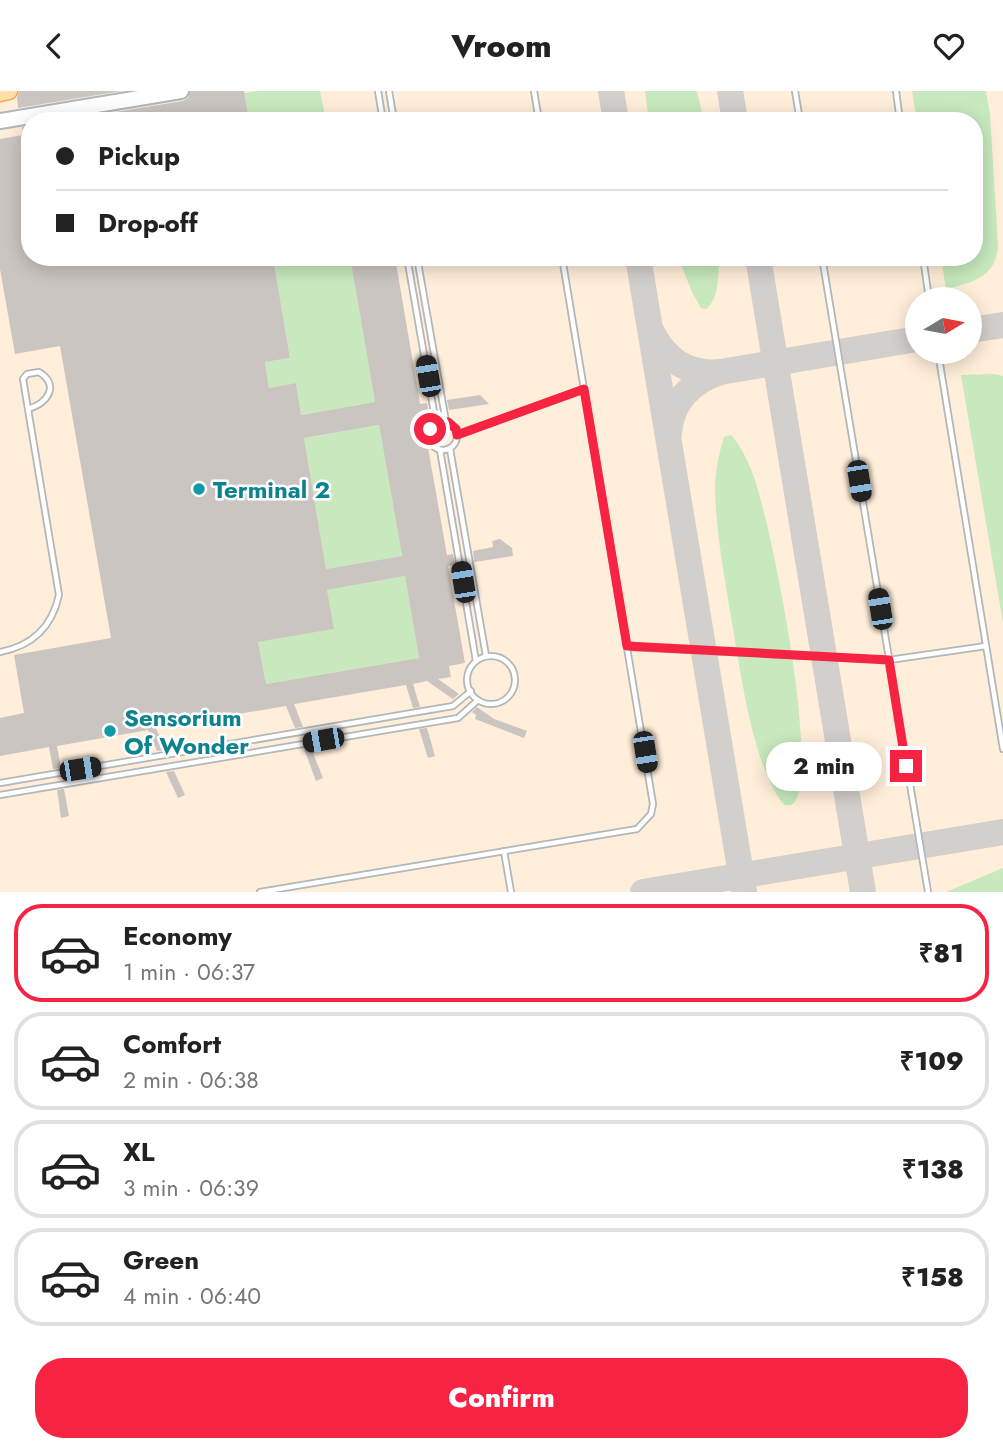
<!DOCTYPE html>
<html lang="en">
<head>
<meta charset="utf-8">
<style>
  body { margin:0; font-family:Jost,sans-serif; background:#f2f2f2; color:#222; height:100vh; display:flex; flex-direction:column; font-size:26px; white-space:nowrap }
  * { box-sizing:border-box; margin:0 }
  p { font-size:23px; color:#767676 }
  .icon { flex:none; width:38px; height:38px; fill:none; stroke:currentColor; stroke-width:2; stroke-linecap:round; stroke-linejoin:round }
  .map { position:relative; height:801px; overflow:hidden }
  .sheet { display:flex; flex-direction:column; background:#fff; flex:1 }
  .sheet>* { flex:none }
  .guide { position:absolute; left:21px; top:21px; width:962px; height:154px; border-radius:28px; box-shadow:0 4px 18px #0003; display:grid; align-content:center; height:154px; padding:0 35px; background:#fff }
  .needle { width:46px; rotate:80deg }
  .tools { position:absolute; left:905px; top:196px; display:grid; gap:14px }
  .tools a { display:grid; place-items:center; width:77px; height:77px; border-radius:50%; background:#fff; box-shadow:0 4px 18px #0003; font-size:35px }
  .end { position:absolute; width:32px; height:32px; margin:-16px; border:9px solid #f62342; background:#fff; box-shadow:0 0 0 4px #fff }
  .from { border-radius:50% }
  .bubble { position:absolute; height:49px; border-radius:24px; background:#fff; box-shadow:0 4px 18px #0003; font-size:23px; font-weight:800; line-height:49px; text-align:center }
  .car { position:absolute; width:21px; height:42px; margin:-21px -10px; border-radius:9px; box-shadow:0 0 5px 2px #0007; background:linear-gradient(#222 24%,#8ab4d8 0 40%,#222 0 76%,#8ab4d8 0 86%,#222 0) }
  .guide b { display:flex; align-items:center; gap:24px; height:66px; font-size:26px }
  .guide b+b { border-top:2px solid #e0e0e0 }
  .guide i { width:18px; height:18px; background:#222 }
  ul { padding:12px 0 0; list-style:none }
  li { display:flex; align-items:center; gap:21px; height:98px; margin:0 14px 10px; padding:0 21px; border:4px solid #e0e0e0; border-radius:28px }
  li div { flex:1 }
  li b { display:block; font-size:26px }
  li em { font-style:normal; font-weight:800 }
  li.selected { border-color:#f62342 }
  li>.icon { width:63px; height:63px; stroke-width:1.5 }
  .cta { display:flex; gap:14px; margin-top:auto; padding:14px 35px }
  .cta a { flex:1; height:80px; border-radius:28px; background:#f62342; color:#fff; font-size:28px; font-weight:800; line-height:80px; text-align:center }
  header { display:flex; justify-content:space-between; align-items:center; height:91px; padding:0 35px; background:#fff; font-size:32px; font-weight:800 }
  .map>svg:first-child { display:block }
</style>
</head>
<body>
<header><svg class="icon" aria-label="back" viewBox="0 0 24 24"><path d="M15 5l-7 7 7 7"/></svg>Vroom<svg class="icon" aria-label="heart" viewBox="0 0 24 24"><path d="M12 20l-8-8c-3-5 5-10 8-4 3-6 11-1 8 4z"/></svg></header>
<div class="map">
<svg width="1003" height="801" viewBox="0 0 1003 801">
  <rect width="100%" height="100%" fill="#f0eae4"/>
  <path fill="#ffeed9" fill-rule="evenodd" d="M0,0h1003v801h-1003zM30,30h945v136h-945zM917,208h53v53h-53z"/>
  <g fill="#c8e9be">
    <polygon points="257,0 320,0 326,30 249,30 244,2"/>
    <polygon points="645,0 697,0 704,30 649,30"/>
    <path d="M912,0h74l4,23 8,132c-2,31 -26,37 -52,43l-5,-32h34v-136h-58z"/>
    <polygon points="273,166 350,166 375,311 301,324 296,292 269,297 265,271 290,267"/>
    <path d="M678,166h41c-1,17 1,41 -13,52l-5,-1 -9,-16z"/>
    <polygon points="994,283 1003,285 1003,532 961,284"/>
    <polygon points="379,334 402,465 326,478 304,347"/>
    <path d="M731,344c9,10 16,24 21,37 18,44 69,298 42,331 -3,3 -6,2 -10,2 -32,-39 -44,-138 -53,-188 -7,-44 -16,-89 -16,-133 1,-16 4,-31 9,-47z"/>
    <polygon points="405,485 419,567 266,593 258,551 333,538 327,499"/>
    <polygon points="1003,777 1003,801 946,801"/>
  </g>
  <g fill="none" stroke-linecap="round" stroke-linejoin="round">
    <g stroke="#d2cfcc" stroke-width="26">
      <polyline points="611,0 616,30"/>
      <polyline points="730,0 735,30"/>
      <polyline points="638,166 744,801"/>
      <polyline points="758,166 863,801"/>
      <polyline points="970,239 1003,234"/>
      <path d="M653,243c14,27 36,41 67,38 -28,9 -49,30 -51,61"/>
      <polyline points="720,281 917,248"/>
      <polyline points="643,801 1003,741"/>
    </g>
  </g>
  <g fill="#cbc5c1" fill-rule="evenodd">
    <polygon points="19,0 122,0 18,17 17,7"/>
    <polygon points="190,0 244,0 249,30 60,30 183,10 188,7"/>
    <path d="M30,35v131h243l17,101 -25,4 4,26 27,-5 5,32 74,-13 -25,-145h45l25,147 7,-1 2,10 -7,1 25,141 6,-1 2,11 -7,1 17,97 -16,3 2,11 -13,2 21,15 -6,5 -26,-18 -14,3 7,23 -7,1 -7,-23 -112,19 9,23 -8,1 -9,-22 -130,22 9,22 -8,1 -9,-21 -91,16 4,22 -8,1 -4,-22 -49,9v-38l24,-5 -10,-58 97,-17 -51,-292 -45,8 -15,-85v-130l23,-4 -1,-8zM379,334l23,131 -76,13 -22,-131zM405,485l14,82 -153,26 -8,-42 76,-13 -7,-39z"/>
    <polygon points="480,304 489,313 449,319 447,309"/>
    <polygon points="500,448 512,457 513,465 474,471 473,460 493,456 492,450"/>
    <polygon points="477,616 494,628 527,640 524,647 475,628 476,624 472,621"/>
    <polygon points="427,637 435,665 428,667 419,638"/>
    <polygon points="311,657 323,687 316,690 304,658"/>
    <polygon points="174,680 185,704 178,707 166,681"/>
    <polygon points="64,698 69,725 61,727 57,699"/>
  </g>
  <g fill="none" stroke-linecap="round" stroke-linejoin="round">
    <defs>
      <g id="lane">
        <polyline points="378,0 383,30"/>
        <polyline points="389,0 394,30"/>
        <polyline points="534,0 539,30"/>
        <polyline points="795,0 800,30"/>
        <polyline points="896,0 900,30"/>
        <polyline points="407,166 436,333"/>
        <polyline points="417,166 446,331"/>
        <polyline points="822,166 928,801"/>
        <polyline points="923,166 929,208"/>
        <polyline points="938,261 1003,658"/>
        <circle cx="443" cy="345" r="14"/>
        <polyline points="457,344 584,298"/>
        <polyline points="450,358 486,565"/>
        <polyline points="440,359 476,570"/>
        <polyline points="627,556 889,569 986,555"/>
        <path d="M0,561c32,-6 52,-25 59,-57l-36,-216 4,-5 12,-2c21,13 9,31 -11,37"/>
        <circle cx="491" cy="589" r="24"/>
        <polyline points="0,692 453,615 471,600"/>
        <polyline points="0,704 458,627 478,609"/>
        <polyline points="504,760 511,801"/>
        <polyline points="260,801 637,738 651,723 653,713 562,166"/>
      </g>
      <polyline id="secondary" points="0,30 181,0"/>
      <polyline id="primary" points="0,2 9,0"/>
    </defs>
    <use href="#lane" stroke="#b2b7ba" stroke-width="8"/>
    <use href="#secondary" stroke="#b0b6ba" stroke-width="18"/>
    <use href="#primary" stroke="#fca651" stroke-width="19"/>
    <use href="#lane" stroke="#fff" stroke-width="4.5"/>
    <use href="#secondary" stroke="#fff" stroke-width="14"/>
    <use href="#primary" stroke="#ffdea9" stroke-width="16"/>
  </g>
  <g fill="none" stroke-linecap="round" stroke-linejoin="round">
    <polyline stroke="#f62342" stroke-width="9" points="430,338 438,331 448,331 456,338 457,344 584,298 627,555 889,569 906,675"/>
  </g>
  <g fill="#0f9aa8" stroke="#fff" stroke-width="2.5">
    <circle cx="199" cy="398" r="7"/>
    <circle cx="110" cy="640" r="7"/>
  </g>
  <g text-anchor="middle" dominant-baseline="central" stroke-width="5" stroke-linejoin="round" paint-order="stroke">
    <g font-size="24" font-weight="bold" fill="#0d838f" stroke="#fff" text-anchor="start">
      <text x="213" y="398">Terminal 2</text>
      <text x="124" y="626">Sensorium<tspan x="124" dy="28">Of Wonder</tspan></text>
    </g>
  </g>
</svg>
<div class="tools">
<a><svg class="needle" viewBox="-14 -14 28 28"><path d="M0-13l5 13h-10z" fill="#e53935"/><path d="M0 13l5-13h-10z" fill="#767676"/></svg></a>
</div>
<i class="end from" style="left:430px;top:338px"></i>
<i class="end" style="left:906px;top:675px"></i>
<div class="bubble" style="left:766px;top:651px;width:116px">2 min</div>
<i class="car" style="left:428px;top:285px;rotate:350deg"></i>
<i class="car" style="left:859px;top:390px;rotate:171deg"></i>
<i class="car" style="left:463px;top:491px;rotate:351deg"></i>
<i class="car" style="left:880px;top:518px;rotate:351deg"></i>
<i class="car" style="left:323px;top:649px;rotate:260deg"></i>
<i class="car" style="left:645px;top:661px;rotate:171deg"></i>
<i class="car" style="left:80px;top:678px;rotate:81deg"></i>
<div class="guide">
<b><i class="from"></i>Pickup</b>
<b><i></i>Drop-off</b>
</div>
</div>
<section class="sheet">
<ul>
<li class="selected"><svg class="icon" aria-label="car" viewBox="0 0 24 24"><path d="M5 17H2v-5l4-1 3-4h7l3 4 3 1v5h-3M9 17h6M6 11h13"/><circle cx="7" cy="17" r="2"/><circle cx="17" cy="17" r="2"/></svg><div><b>Economy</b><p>1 min · 06:37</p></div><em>₹81</em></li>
<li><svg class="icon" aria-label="car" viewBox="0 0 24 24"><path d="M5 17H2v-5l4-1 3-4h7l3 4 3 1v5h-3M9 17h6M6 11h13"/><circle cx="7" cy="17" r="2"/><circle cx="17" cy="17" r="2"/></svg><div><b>Comfort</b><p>2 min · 06:38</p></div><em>₹109</em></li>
<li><svg class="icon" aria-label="car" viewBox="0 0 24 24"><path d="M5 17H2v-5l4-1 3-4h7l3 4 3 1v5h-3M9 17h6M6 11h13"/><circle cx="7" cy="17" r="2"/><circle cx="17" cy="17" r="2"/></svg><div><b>XL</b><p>3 min · 06:39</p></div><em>₹138</em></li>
<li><svg class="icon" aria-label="car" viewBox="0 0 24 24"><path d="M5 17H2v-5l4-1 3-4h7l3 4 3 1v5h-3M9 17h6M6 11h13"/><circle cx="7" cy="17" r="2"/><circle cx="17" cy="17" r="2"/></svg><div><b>Green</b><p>4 min · 06:40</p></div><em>₹158</em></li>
</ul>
<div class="cta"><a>Confirm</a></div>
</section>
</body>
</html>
